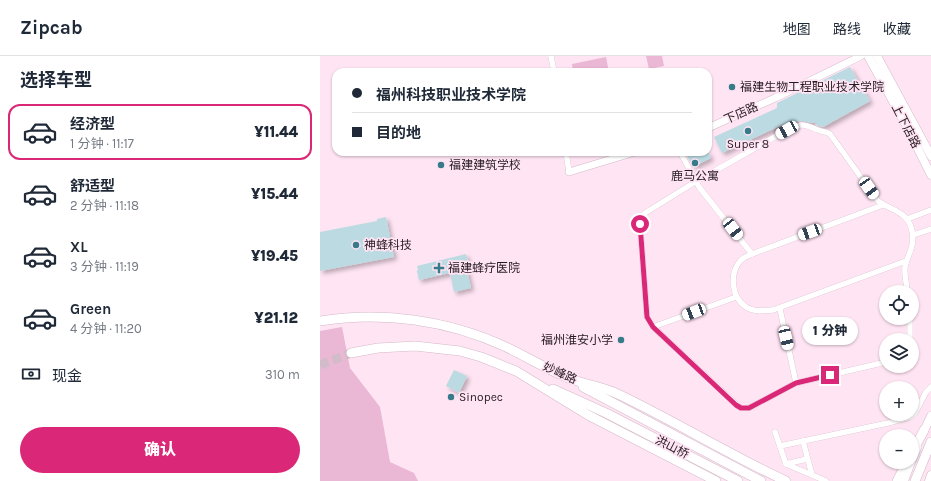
<!DOCTYPE html>
<html lang="zh">
<head>
<meta charset="utf-8">
<style>
  body { margin:0; font-family:Karla,"Noto Sans SC",sans-serif; background:#f2f2f3; color:#1f2937; height:100vh; display:flex; flex-direction:column; font-size:15px; white-space:nowrap }
  * { box-sizing:border-box; margin:0 }
  p { font-size:13px; color:#747a83 }
  .icon { flex:none; width:22px; height:22px; fill:none; stroke:currentColor; stroke-width:2; stroke-linecap:round; stroke-linejoin:round }
  .map { position:relative; flex:1; overflow:hidden }
  .panel { display:flex; flex-direction:column; background:#fff; width:320px }
  .panel>* { flex:none }
  .top-card { position:absolute; left:12px; top:12px; width:380px; height:88px; border-radius:12px; box-shadow:0 1px 3px #0004; display:grid; align-content:center; height:88px; padding:0 20px; background:#fff }
  .tools { position:absolute; left:559px; top:229px; display:grid; gap:8px }
  .tools a { display:grid; place-items:center; width:40px; height:40px; border-radius:50%; background:#fff; box-shadow:0 1px 3px #0004; font-size:20px }
  .end { position:absolute; width:18px; height:18px; margin:-9px; border:5px solid #db2777; background:#fff; box-shadow:0 0 0 2px #fff }
  .from { border-radius:50% }
  .bubble { position:absolute; height:28px; border-radius:14px; background:#fff; box-shadow:0 1px 3px #0004; font-size:13px; font-weight:800; line-height:28px; text-align:center }
  .car { position:absolute; width:12px; height:24px; margin:-12px -6px; border-radius:5px; box-shadow:0 0 3px 1px #0007; background:linear-gradient(#fff 24%,#345 0 40%,#fff 0 76%,#345 0 86%,#fff 0) }
  .top-card b { display:flex; align-items:center; gap:14px; height:38px; font-size:15px }
  .top-card b+b { border-top:1px solid #e0e1e3 }
  .top-card i { width:10px; height:10px; background:#1f2937 }
  ul { padding:0; list-style:none }
  li { display:flex; align-items:center; gap:12px; height:56px; margin:0 8px 6px; padding:0 12px; border:2px solid transparent; border-radius:12px }
  li div { flex:1 }
  li b { display:block; font-size:15px }
  li em { font-style:normal; font-weight:800 }
  li.active { border-color:#db2777 }
  li>.icon { width:36px; height:36px; stroke-width:1.5 }
  h2 { padding:0 20px; font-size:18px; line-height:48px }
  .pay { display:flex; align-items:center; gap:10px; height:44px; padding:0 20px; font-size:15px }
  .pay p { margin-inline-start:auto }
  .primary-button { display:flex; gap:8px; margin-top:auto; padding:8px 20px }
  .primary-button a { flex:1; height:46px; border-radius:24px; background:#db2777; color:#fff; font-size:16px; font-weight:800; line-height:46px; text-align:center }
  header { display:flex; align-items:center; gap:24px; box-sizing:border-box; height:56px; padding:0 20px; background:#fff; border-bottom:1px solid #e0e1e3 }
  header strong { font-size:19px }
  nav { display:flex; gap:22px; margin-inline-start:auto; font-size:14px }
  main { display:flex; flex:1; min-height:0 }
  .map>svg:first-child { display:block }
</style>
</head>
<body>
<header>
<strong>Zipcab</strong>
<nav><a>地图</a><a>路线</a><a>收藏</a></nav>
</header>
<main>
<section class="panel">
<h2>选择车型</h2>
<ul>
<li class="active"><svg class="icon" aria-label="car" viewBox="0 0 24 24"><path d="M5 17H2v-5l4-1 3-4h7l3 4 3 1v5h-3M9 17h6M6 11h13"/><circle cx="7" cy="17" r="2"/><circle cx="17" cy="17" r="2"/></svg><div><b>经济型</b><p>1 分钟 · 11:17</p></div><em>¥11.44</em></li>
<li><svg class="icon" aria-label="car" viewBox="0 0 24 24"><path d="M5 17H2v-5l4-1 3-4h7l3 4 3 1v5h-3M9 17h6M6 11h13"/><circle cx="7" cy="17" r="2"/><circle cx="17" cy="17" r="2"/></svg><div><b>舒适型</b><p>2 分钟 · 11:18</p></div><em>¥15.44</em></li>
<li><svg class="icon" aria-label="car" viewBox="0 0 24 24"><path d="M5 17H2v-5l4-1 3-4h7l3 4 3 1v5h-3M9 17h6M6 11h13"/><circle cx="7" cy="17" r="2"/><circle cx="17" cy="17" r="2"/></svg><div><b>XL</b><p>3 分钟 · 11:19</p></div><em>¥19.45</em></li>
<li><svg class="icon" aria-label="car" viewBox="0 0 24 24"><path d="M5 17H2v-5l4-1 3-4h7l3 4 3 1v5h-3M9 17h6M6 11h13"/><circle cx="7" cy="17" r="2"/><circle cx="17" cy="17" r="2"/></svg><div><b>Green</b><p>4 分钟 · 11:20</p></div><em>¥21.12</em></li>
</ul>
<div class="pay"><svg class="icon" aria-label="cash" viewBox="0 0 24 24"><path d="M3 7h18v10H3z"/><circle cx="12" cy="12" r="2"/></svg>现金<p>310 m</p></div>
<div class="primary-button"><a>确认</a></div>
</section>
<div class="map">
<svg width="611" height="425" viewBox="0 0 611 425">
  <defs>
    <filter id="shadow"><feDropShadow dx="3" dy="3" stdDeviation="2" flood-color="#0004"/></filter>
  </defs>
  <rect width="100%" height="100%" fill="#ffe4f3"/>
  <g fill="#eab8d4">
    <polygon points="326,0 342,0 344,10 329,13"/>
    <polygon points="286,1 289,16 253,16 252,8"/>
    <polygon points="22,271 30,312 60,351 70,406 94,417 98,425 0,425 0,275"/>
  </g>
  <g fill="#bbdae2" filter="url(#shadow)">
    <polygon points="530,11 550,45 503,71 496,69 495,66 491,67 483,65 475,66 466,70 464,68 402,97 394,81 457,52 457,47"/>
    <polygon points="365,96 388,96 391,102 373,111"/>
    <polygon points="66,161 74,201 0,215 0,176 57,165 57,163"/>
    <polygon points="146,198 149,210 146,210 151,232 134,236 130,217 99,224 97,215 98,214 97,210"/>
    <polygon points="134,314 147,320 139,337 126,330"/>
  </g>
  <g fill="none" stroke-linecap="round" stroke-linejoin="round">
    <polyline stroke="#d3bcc9" stroke-width="9" stroke-dasharray="9 4.5" stroke-linecap="butt" points="0,309 31,297"/>
    <defs>
      <g id="minor">
        <polyline points="231,0 234,16"/>
        <polyline points="246,96 249,116"/>
        <polyline points="360,96 379,131 432,198"/>
        <path d="M563,149l-131,49c-4,2 -8,3 -11,6 -12,13 -10,37 5,47 8,5 18,4 27,3l133,-49"/>
        <polyline points="587,163 611,154"/>
        <polyline points="593,179 611,173"/>
        <polyline points="460,253 476,327"/>
        <polyline points="333,271 416,241"/>
        <polyline points="590,284 590,262"/>
        <path d="M566,306l-90,21 -47,25h-8l-2,-1 -86,-80 -6,-10 -7,-93 1,-6 4,-5 50,-31 92,-52c16,-7 16,-6 31,0 4,2 8,1 12,4l48,67c8,6 20,9 27,16 8,8 10,24 5,35 -2,5 -4,10 -5,15 -1,8 2,17 2,25"/>
        <polyline points="455,376 466,408 487,403"/>
        <polyline points="483,385 492,419 506,425"/>
        <polyline points="460,390 568,367 590,361 595,357 606,336 611,331"/>
        <polyline points="466,408 492,419"/>
      </g>
      <g id="tertiary">
        <polyline points="388,72 455,42 541,0"/>
        <polyline points="249,116 315,96"/>
      </g>
      <g id="secondary">
        <polyline points="548,0 586,69 611,119"/>
        <polyline points="557,0 611,100"/>
        <polyline points="602,379 611,360"/>
        <polyline points="592,404 597,392"/>
        <polyline points="584,425 591,406"/>
        <polyline points="609,425 611,419"/>
      </g>
      <g id="primary">
        <path d="M0,265c63,-10 128,-1 186,26 21,10 41,22 62,31 5,2 10,3 15,5 12,3 25,6 37,12 56,27 110,60 166,86"/>
        <polyline points="31,297 58,292 95,290 140,295 161,301 196,315 268,359 396,425"/>
        <polyline points="263,331 441,425"/>
        <polyline points="233,333 286,357 418,425"/>
        <polyline points="592,397 604,374"/>
        <polyline points="577,425 587,406"/>
        <polyline points="595,425 611,386"/>
      </g>
    </defs>
    <use href="#minor" stroke="#d3b9c7" stroke-width="6"/>
    <use href="#tertiary" stroke="#d3b9c7" stroke-width="8"/>
    <use href="#secondary" stroke="#d3b9c7" stroke-width="9"/>
    <use href="#primary" stroke="#d3b9c7" stroke-width="10"/>
    <use href="#minor" stroke="#fff" stroke-width="5.5"/>
    <use href="#tertiary" stroke="#fff" stroke-width="7"/>
    <use href="#secondary" stroke="#fff" stroke-width="8"/>
    <use href="#primary" stroke="#fff" stroke-width="9"/>
  </g>
  <g fill="none" stroke-linecap="round" stroke-linejoin="round">
    <polyline stroke="#db2777" stroke-width="5" points="320,168 327,261 333,271 416,349 421,352 429,352 476,327 510,319"/>
  </g>
  <g fill="#377b8a" stroke="#ffe4f3" stroke-width="1.5">
    <circle cx="412" cy="31" r="4"/>
    <circle cx="428" cy="75" r="4"/>
    <circle cx="375" cy="107" r="4"/>
    <circle cx="121" cy="109" r="4"/>
    <circle cx="36" cy="189" r="4"/>
    <path d="M117 206h4v4h4v4h-4v4h-4v-4h-4v-4h4z"/>
    <circle cx="301" cy="284" r="4"/>
    <circle cx="131" cy="341" r="4"/>
  </g>
  <g text-anchor="middle" dominant-baseline="central" stroke-width="3.5" stroke-linejoin="round" paint-order="stroke">
    <g font-size="12" fill="#251b21" stroke="#ffe4f3" text-anchor="start">
      <text x="420" y="31">福建生物工程职业技术学院</text>
      <text x="428" y="88" text-anchor="middle">Super 8</text>
      <text x="129" y="109">福建建筑学校</text>
      <text x="375" y="120" text-anchor="middle">鹿马公寓</text>
      <text x="44" y="189">神蜂科技</text>
      <text x="128" y="212">福建蜂疗医院</text>
      <text x="293" y="284" text-anchor="end">福州淮安小学</text>
      <text x="139" y="341">Sinopec</text>
    </g>
    <g font-size="12" fill="#251b21" stroke="#ffe4f3">
      <text transform="translate(421 57) rotate(-24)">下店路</text>
      <text transform="translate(586 70) rotate(63)">上下店路</text>
      <text transform="translate(240 317) rotate(24)">妙峰路</text>
      <text transform="translate(352 391) rotate(27)">洪山桥</text>
    </g>
  </g>
</svg>
<div class="tools">
<a><svg class="icon" aria-label="locate" viewBox="0 0 24 24"><circle cx="12" cy="12" r="6"/><path d="M12 2v4M12 18v4M2 12h4M18 12h4"/></svg></a>
<a><svg class="icon" aria-label="layers" viewBox="0 0 24 24"><path d="M12 4l9 5-9 5-9-5zM3 14l9 5 9-5"/></svg></a>
<a>+</a>
<a>−</a>
</div>
<i class="end from" style="left:320px;top:168px"></i>
<i class="end" style="left:510px;top:319px"></i>
<div class="bubble" style="left:482px;top:261px;width:56px">1 分钟</div>
<i class="car" style="left:467px;top:74px;rotate:241deg"></i>
<i class="car" style="left:549px;top:132px;rotate:145deg"></i>
<i class="car" style="left:413px;top:173px;rotate:142deg"></i>
<i class="car" style="left:490px;top:176px;rotate:250deg"></i>
<i class="car" style="left:374px;top:256px;rotate:249deg"></i>
<i class="car" style="left:466px;top:282px;rotate:167deg"></i>
<div class="top-card">
<b><i class="from"></i>福州科技职业技术学院</b>
<b><i></i>目的地</b>
</div>
</div>
</main>
</body>
</html>
